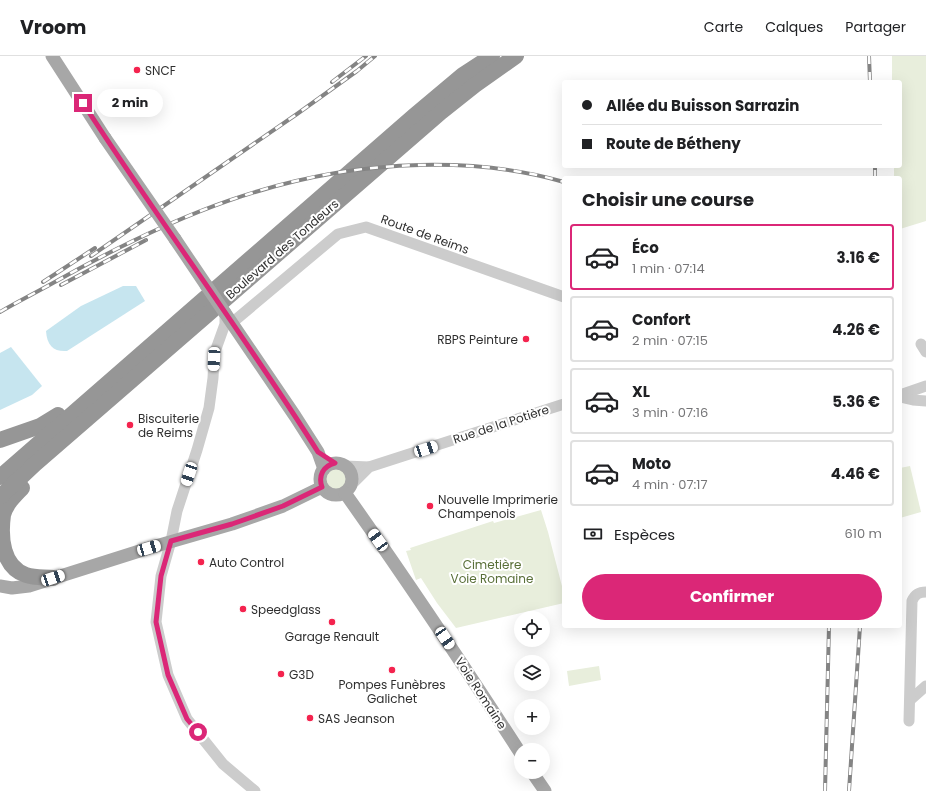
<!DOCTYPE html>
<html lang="fr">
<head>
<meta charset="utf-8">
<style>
  body { margin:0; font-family:Poppins,sans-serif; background:#f6f6f6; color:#202124; height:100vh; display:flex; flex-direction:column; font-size:15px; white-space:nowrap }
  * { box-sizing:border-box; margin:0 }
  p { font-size:13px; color:#757577 }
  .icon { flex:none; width:22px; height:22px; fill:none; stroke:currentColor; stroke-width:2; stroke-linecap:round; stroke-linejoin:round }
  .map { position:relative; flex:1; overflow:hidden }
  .side { position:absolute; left:562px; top:120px; width:340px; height:452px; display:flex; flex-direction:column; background:#fff; border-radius:4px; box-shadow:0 4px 16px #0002 }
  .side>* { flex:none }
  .banner { position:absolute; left:562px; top:24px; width:340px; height:88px; border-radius:4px; box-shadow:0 4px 16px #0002; display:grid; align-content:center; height:88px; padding:0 20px; background:#fff }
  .buttons { position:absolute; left:514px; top:555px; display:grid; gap:8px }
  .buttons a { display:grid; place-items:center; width:36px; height:36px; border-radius:50%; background:#fff; box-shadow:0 4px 16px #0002; font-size:20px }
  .end { position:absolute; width:18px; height:18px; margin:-9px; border:5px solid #db2777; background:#fff; box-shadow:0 0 0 2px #fff }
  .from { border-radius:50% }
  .bubble { position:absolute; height:28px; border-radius:14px; background:#fff; box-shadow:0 4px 16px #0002; font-size:13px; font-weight:700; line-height:28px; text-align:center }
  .car { position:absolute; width:12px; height:24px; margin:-12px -6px; border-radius:5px; box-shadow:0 0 3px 1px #0007; background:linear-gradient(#fff 24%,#345 0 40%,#fff 0 76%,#345 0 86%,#fff 0) }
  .banner b { display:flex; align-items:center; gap:14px; height:38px; font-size:15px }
  .banner b+b { border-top:1px solid #e0e0e0 }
  .banner i { width:10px; height:10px; background:#202124 }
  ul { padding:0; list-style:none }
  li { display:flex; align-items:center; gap:12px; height:66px; margin:0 8px 6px; padding:0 12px; border:2px solid #e0e0e0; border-radius:4px }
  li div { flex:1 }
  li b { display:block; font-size:15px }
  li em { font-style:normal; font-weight:700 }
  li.selected { border-color:#db2777 }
  li>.icon { width:36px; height:36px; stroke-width:1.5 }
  h2 { padding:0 20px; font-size:18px; line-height:48px }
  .pay { display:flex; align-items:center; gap:10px; height:44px; padding:0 20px; font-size:15px }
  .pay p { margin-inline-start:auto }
  .primary-button { display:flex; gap:8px; margin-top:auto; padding:8px 20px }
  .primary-button a { flex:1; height:46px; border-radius:24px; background:#db2777; color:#fff; font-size:16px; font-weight:700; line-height:46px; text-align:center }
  header { display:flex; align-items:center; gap:24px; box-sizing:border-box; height:56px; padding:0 20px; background:#fff; border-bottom:1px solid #e0e0e0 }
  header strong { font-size:19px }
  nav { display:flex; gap:22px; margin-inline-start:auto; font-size:14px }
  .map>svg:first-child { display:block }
</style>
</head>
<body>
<header>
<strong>Vroom</strong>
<nav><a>Carte</a><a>Calques</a><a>Partager</a></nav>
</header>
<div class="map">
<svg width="926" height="735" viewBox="0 0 926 735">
  <rect width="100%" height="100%" fill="#fff"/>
  <g fill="#e8eedc">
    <polygon points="892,0 926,0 926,165 900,173 900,122 894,122 894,110 900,110 900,26 892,26"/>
    <polygon points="910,410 921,456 900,462 900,412"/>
    <circle cx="337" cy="424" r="11"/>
    <polygon points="541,454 548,476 564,538 564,547 456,572 437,547 421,522 416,524 406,495 411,494 410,492 493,465 494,467"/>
    <polygon points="599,610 601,624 569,630 567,615"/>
  </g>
  <g fill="#c6e5ef">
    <path d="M123,230h13l9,15 -78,50c-13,1 -20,-5 -21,-20l35,-25z"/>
    <polygon points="11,291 42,330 32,339 0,354 0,297"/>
  </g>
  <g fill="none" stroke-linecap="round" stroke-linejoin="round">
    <g stroke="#ccc" stroke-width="11">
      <polyline points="225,257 225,268 216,293 214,303 213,322 209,352 197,394 177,455 171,485 161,520 156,566 168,619 187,663 223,708 255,735"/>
      <polyline points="233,266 338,178 366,171 564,241"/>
      <polyline points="921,288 926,296"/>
      <polyline points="900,339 926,330"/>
      <polyline points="900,341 913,344 926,345"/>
      <polyline points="345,410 369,411"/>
      <polyline points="352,428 369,411 564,348"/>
      <polyline points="910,644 926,630"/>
      <path d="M909,665l3,-120c3,-7 7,-9 14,-9"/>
    </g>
    <g stroke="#a7a7a7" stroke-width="13">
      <polyline points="52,0 105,82"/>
      <polyline points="175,183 206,229"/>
      <polyline points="225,257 295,360 318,396 324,413"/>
      <circle cx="336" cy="423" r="16"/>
      <path d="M345,437c61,86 119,173 176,261"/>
      <polyline points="0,530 12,532 29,530 149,492 232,468 283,450 322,431"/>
      <polyline points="532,716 545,735"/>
    </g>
    <g stroke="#969696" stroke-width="16">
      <polyline points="0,384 40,370 58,359"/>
      <polyline points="0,421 414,60 463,19 492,0"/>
      <path d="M22,432c-8,8 -16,16 -19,27 -3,22 -1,52 23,60 9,3 18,2 27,3"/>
      <polyline points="0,441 35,408 441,56 475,29 516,0"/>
    </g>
    <defs>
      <g id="rail">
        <polyline points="869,0 870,26"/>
        <polyline points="332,26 366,0"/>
        <polyline points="875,122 875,110"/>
        <polyline points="91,200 297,58 357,15 375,0"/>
        <polyline points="43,226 95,192"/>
        <polyline points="61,229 146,184"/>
        <path d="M0,256c17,-10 35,-19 53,-29 117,-66 231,-115 367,-118 49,-1 97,3 144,17"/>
        <polyline points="825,735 829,570"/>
        <polyline points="849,735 860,570"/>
      </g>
    </defs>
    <use href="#rail" stroke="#848484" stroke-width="4"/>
    <use href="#rail" stroke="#fff" stroke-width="2.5" stroke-dasharray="8" stroke-linecap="butt"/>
    <g stroke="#a7a7a7" stroke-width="13">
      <polyline points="105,82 175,183"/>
      <polyline points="206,229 225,257"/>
    </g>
  </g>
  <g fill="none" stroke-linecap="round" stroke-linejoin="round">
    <path stroke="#db2777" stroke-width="5" d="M83,47c76,118 160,230 235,349l17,11c-12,3 -17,13 -13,24l-39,19 -51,18 -61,17 -10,35 -5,46 12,53 19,44 11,13"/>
  </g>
  <g fill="#f4234e" stroke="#fff" stroke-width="1.5">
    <circle cx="137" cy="14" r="4"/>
    <circle cx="526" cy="283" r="4"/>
    <circle cx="130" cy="369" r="4"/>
    <circle cx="430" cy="450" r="4"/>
    <circle cx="201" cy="506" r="4"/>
    <circle cx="243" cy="553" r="4"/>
    <circle cx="332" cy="566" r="4"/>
    <circle cx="392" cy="614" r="4"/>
    <circle cx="281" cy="618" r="4"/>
    <circle cx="310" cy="662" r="4"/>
  </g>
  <g text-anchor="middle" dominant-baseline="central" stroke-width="4" stroke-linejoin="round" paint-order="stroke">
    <g font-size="12" fill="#2f2f2f" stroke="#fff" text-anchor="start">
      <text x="145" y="14">SNCF</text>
      <text x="518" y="283" text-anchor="end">RBPS Peinture</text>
      <text x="138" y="362">Biscuiterie<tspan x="138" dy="14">de Reims</tspan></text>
      <text x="438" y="443">Nouvelle Imprimerie<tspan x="438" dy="14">Champenois</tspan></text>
      <text x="209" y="506">Auto Control</text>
      <text x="251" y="553">Speedglass</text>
      <text x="332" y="580" text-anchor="middle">Garage Renault</text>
      <text x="289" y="618">G3D</text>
      <text x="392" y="628" text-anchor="middle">Pompes Funèbres<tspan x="392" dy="14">Galichet</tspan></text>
      <text x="318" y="662">SAS Jeanson</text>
    </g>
    <g font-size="12" fill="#2f2f2f" stroke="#fff">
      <text transform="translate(425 178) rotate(20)">Route de Reims</text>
      <text transform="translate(282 193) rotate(-41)">Boulevard des Tondeurs</text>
      <text transform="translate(501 368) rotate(-18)">Rue de la Potière</text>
      <text transform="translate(481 637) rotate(57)">Voie Romaine</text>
    </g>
    <g font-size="12" fill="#596f38" stroke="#fff">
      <text x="492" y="508">Cimetière<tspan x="492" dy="14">Voie Romaine</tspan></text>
    </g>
  </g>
</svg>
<div class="buttons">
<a><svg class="icon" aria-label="locate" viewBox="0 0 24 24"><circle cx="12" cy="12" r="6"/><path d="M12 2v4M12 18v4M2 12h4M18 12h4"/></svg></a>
<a><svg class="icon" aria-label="layers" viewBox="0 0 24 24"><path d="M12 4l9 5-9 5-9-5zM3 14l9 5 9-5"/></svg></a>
<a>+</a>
<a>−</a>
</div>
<i class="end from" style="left:198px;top:676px"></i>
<i class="end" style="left:83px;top:47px"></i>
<div class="bubble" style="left:97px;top:33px;width:66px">2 min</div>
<i class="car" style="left:214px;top:303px;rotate:183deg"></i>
<i class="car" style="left:426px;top:393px;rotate:72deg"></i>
<i class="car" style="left:189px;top:418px;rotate:198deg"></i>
<i class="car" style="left:378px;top:484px;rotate:324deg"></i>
<i class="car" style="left:149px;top:492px;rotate:74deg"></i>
<i class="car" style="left:53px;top:522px;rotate:72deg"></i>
<i class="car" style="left:445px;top:582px;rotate:146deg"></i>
<div class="banner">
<b><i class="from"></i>Allée du Buisson Sarrazin</b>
<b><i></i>Route de Bétheny</b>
</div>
<section class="side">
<h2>Choisir une course</h2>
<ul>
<li class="selected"><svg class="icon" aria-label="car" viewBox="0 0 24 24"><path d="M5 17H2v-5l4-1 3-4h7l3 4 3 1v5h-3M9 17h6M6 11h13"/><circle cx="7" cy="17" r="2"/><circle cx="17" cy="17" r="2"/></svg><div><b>Éco</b><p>1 min · 07:14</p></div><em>3.16 €</em></li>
<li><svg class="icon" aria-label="car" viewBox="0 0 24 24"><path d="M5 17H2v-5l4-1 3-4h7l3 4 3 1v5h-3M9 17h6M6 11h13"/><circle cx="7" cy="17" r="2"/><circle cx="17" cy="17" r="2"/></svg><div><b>Confort</b><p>2 min · 07:15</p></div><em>4.26 €</em></li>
<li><svg class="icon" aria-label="car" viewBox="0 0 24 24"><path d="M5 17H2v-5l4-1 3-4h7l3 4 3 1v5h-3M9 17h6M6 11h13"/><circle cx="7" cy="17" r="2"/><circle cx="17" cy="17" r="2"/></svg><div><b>XL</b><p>3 min · 07:16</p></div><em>5.36 €</em></li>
<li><svg class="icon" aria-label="car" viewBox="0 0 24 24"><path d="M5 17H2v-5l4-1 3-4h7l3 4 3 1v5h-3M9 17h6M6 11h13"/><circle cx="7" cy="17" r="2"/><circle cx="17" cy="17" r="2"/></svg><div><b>Moto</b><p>4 min · 07:17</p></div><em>4.46 €</em></li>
</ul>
<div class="pay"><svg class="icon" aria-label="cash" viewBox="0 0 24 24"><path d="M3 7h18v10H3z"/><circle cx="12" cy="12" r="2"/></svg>Espèces<p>610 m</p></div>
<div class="primary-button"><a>Confirmer</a></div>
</section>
</div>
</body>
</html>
